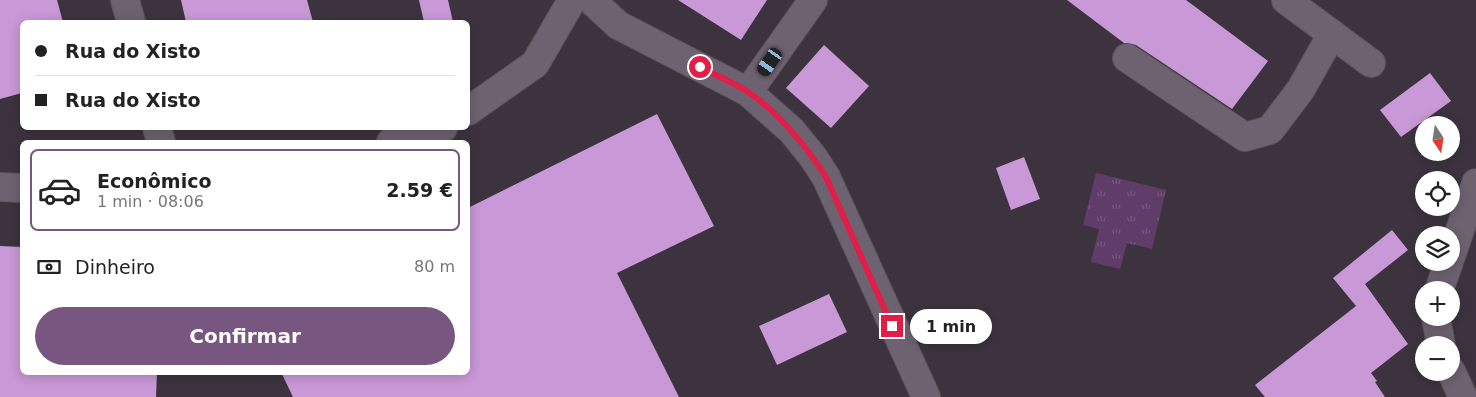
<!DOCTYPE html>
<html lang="pt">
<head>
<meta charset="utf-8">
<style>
  body { margin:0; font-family:"DejaVu Sans",sans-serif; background:#f6f6f6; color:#222; height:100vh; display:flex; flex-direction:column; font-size:19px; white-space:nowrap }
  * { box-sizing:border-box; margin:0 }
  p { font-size:16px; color:#767676 }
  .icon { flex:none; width:28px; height:28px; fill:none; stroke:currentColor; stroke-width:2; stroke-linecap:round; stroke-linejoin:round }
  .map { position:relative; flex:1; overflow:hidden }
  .side { position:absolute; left:20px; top:140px; width:450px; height:235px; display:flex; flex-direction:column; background:#fff; border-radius:8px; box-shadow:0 2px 12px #0003 }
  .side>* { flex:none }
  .top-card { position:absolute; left:20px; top:20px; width:450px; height:110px; border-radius:8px; box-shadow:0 2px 12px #0003; display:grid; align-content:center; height:110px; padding:0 15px; background:#fff }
  .needle { width:32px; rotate:168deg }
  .controls { position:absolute; left:1415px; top:116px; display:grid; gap:10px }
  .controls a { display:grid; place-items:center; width:45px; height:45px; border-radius:50%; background:#fff; box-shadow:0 2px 12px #0003; font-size:25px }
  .end { position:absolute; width:22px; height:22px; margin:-11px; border:6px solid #e11d48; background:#fff; box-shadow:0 0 0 2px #fff }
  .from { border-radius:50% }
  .bubble { position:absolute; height:35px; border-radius:18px; background:#fff; box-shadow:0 2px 12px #0003; font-size:16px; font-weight:700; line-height:35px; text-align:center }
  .car { position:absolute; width:15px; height:30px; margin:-15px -8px; border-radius:6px; box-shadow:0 0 4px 1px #0007; background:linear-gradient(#222 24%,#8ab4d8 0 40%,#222 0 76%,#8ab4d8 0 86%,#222 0) }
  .top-card b { display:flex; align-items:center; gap:18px; height:48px; font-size:19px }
  .top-card b+b { border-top:1px solid #e0e0e0 }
  .top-card i { width:12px; height:12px; background:#222 }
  ul { padding:9px 0 0; list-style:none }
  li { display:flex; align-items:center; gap:15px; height:82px; margin:0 10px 8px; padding:0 5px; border:2px solid transparent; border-radius:8px }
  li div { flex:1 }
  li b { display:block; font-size:19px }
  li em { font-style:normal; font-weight:700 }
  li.active { border-color:#775780 }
  li>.icon { width:45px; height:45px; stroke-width:1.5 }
  .pay { display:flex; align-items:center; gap:12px; height:55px; padding:0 15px; font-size:19px }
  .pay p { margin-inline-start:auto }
  .action { display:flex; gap:10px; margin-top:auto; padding:10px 15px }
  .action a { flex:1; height:58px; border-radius:30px; background:#775780; color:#fff; font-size:20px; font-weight:700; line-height:58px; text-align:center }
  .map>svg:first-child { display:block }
</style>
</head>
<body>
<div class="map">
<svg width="1476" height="397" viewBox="0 0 1476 397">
  <defs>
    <pattern id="grass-tufts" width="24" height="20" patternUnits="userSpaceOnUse" patternTransform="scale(1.25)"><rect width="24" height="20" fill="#603c6a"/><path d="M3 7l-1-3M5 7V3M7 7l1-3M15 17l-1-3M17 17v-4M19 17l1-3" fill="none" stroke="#775880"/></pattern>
  </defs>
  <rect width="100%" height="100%" fill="#3c333e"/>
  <polygon fill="url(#grass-tufts)" points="1096,173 1166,190 1152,249 1127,243 1120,269 1091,262 1099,229 1083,225"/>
  <g fill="#c998d6">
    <polygon points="0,0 57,0 63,22 22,22 22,93 0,99"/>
    <polygon points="181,0 307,0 313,22 186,22"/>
    <polygon points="419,0 448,0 453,22 424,22"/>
    <polygon points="678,0 767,0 741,40"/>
    <polygon points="1067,0 1186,0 1268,61 1232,109 1136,45 1124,43"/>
    <polygon points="824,45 869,86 831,128 786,88"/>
    <polygon points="1430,73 1451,101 1401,137 1380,110"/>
    <polygon points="657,114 714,226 617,273 679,397 293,397 281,372 468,372 468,208"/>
    <polygon points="1024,157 1040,199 1011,210 996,168"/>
    <polygon points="1392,230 1408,250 1365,284 1408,344 1371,373 1377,381 1375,382 1385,397 1265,397 1255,385 1356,306 1333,278"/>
    <polygon points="0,246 22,247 22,372 157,372 156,397 0,397"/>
    <polygon points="829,294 847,332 777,365 759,326"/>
  </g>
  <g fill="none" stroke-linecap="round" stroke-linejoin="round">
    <defs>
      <g id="minor">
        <polyline points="125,0 131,22"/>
        <polyline points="591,0 618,25 748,92 792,131 813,157 826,177 926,397"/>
        <polyline points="1286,0 1371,63"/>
        <polyline points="1127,58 1245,137 1270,130 1301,89 1332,34"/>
        <polyline points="748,92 813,0"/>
        <polyline points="468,111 535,64 572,0"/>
        <polyline points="157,128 161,142"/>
        <polyline points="391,142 443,128"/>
        <polyline points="0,187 22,188"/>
        <polyline points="1451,256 1476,183"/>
        <polyline points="1439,290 1449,262"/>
        <polyline points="1436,318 1441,345"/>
        <polyline points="1451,371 1463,397"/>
      </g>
    </defs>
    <use href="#minor" stroke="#59515a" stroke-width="30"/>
    <use href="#minor" stroke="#6d6370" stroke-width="28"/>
  </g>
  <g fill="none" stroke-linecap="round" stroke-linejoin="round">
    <path stroke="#e11d48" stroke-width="6" d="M700,67c15,8 33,15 48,25 29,19 59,55 78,85l66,149"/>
  </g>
</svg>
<div class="controls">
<a><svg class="needle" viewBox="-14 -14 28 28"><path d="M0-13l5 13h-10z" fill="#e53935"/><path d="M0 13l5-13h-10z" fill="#767676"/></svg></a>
<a><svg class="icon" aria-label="locate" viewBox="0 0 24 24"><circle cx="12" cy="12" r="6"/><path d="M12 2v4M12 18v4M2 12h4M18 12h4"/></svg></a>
<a><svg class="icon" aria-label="layers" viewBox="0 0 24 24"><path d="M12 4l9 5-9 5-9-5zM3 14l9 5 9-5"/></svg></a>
<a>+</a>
<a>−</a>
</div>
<i class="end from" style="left:700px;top:67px"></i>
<i class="end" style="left:892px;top:326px"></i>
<div class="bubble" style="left:910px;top:309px;width:82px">1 min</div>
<i class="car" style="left:770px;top:62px;rotate:215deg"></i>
<div class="top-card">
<b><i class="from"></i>Rua do Xisto</b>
<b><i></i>Rua do Xisto</b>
</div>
<section class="side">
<ul>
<li class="active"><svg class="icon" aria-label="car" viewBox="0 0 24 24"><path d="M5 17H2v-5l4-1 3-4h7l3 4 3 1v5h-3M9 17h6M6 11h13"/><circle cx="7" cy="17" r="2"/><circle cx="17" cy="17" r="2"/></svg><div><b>Econômico</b><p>1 min · 08:06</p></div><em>2.59 €</em></li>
</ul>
<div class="pay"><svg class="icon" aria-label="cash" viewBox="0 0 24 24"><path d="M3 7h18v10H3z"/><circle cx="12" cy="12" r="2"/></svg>Dinheiro<p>80 m</p></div>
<div class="action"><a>Confirmar</a></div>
</section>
</div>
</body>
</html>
